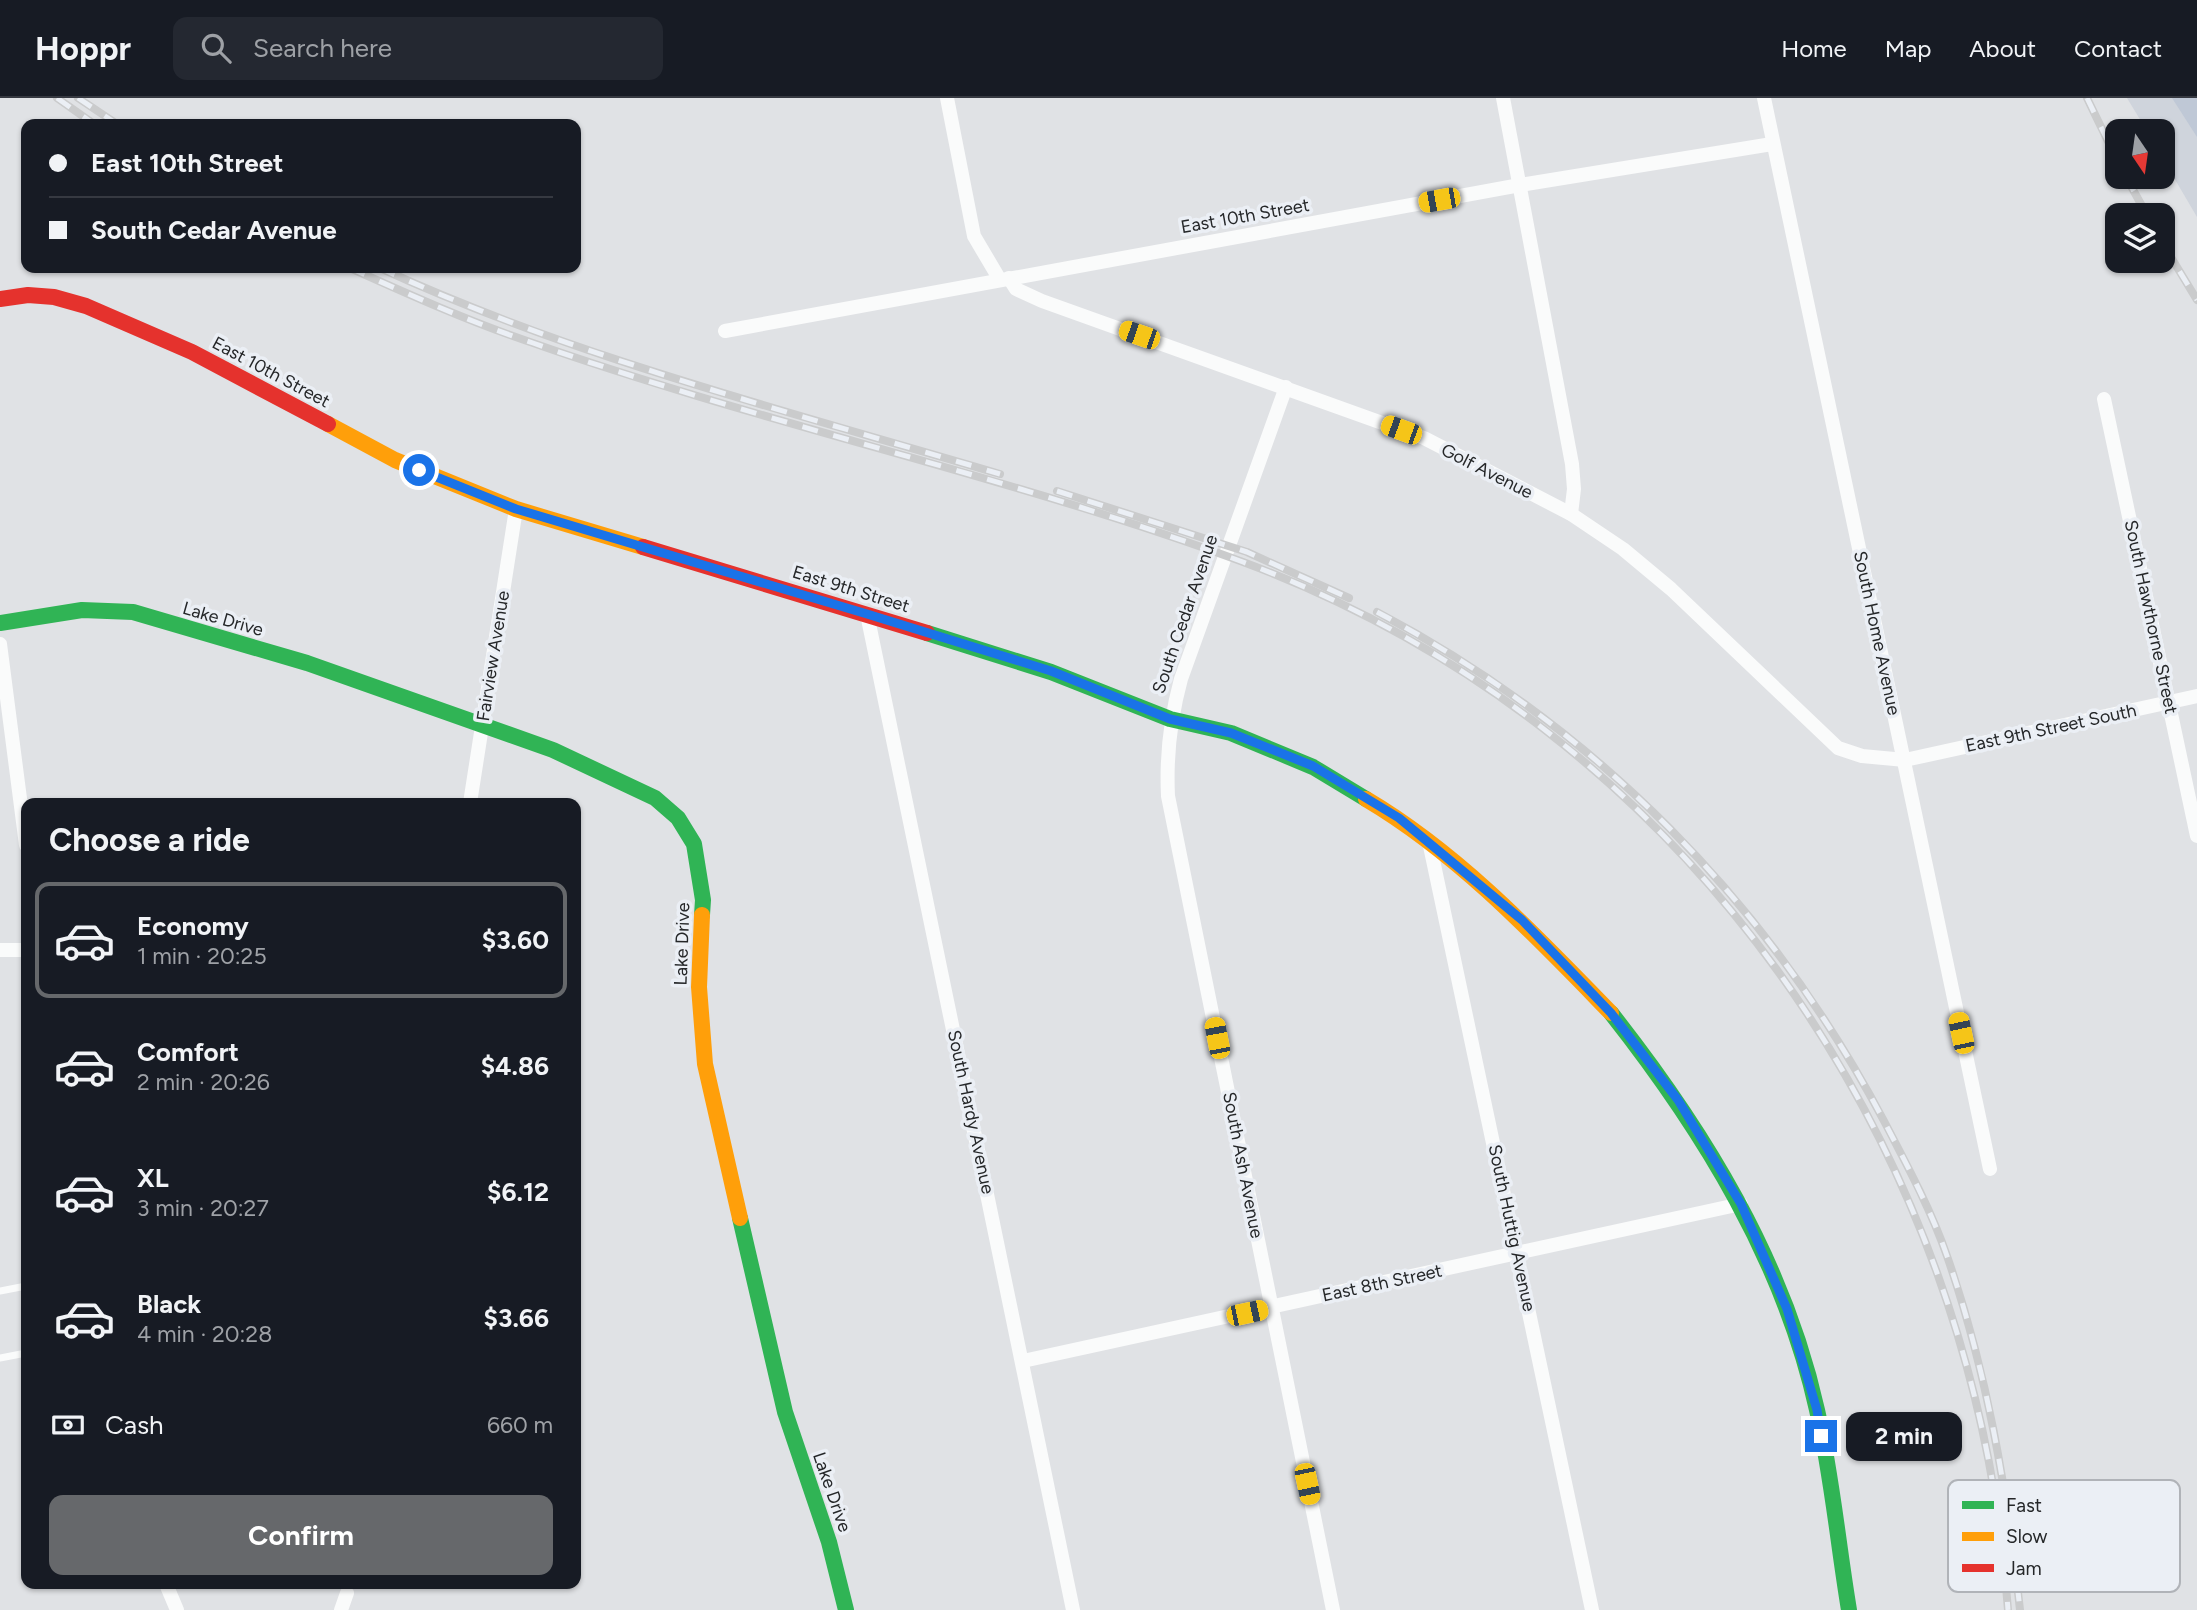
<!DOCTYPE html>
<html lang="en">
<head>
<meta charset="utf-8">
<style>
  body { margin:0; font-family:Figtree,sans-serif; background:#242831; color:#f1f3f6; height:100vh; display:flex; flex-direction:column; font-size:26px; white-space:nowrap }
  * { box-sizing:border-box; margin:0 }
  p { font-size:23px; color:#9ea1a6 }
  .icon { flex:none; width:38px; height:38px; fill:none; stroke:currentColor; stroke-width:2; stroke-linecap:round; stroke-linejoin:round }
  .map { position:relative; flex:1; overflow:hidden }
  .details { position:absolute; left:21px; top:700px; width:560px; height:791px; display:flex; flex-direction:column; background:#171b24; border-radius:14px; box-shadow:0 2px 5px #0004 }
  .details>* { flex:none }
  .banner { position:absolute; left:21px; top:21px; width:560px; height:154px; border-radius:14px; box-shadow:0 2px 5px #0004; display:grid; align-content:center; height:154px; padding:0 28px; background:#171b24 }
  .needle { width:46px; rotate:167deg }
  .controls { position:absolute; left:2105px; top:21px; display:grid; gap:14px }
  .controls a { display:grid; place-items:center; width:70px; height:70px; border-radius:14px; background:#171b24; box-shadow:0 2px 5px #0004; font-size:35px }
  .end { position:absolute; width:32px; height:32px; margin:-16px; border:9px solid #1a73e8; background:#fff; box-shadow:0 0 0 4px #fff }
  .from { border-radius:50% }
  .bubble { position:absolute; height:49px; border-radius:14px; background:#171b24; box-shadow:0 2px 5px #0004; font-size:23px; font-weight:700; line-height:49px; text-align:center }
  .car { position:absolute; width:21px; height:42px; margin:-21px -10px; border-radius:9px; box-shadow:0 0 5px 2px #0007; background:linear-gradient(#f5c518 24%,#345 0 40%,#f5c518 0 76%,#345 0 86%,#f5c518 0) }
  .banner b { display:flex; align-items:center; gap:24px; height:66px; font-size:26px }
  .banner b+b { border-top:2px solid #363941 }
  .banner i { width:18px; height:18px; background:#f1f3f6 }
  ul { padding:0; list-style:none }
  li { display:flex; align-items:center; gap:21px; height:116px; margin:0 14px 10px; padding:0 14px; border:4px solid transparent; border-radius:14px }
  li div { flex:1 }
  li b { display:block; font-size:26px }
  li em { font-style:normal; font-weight:700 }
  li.active { border-color:#66686b }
  li>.icon { width:63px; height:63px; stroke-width:1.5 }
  h2 { padding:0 28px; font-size:32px; line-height:84px }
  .pay { display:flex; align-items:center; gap:18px; height:77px; padding:0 28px; font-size:26px }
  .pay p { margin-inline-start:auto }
  .button { display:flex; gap:14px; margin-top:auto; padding:14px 28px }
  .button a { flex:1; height:80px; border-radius:14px; background:#66686b; color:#fff; font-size:28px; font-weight:700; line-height:80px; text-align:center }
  header { display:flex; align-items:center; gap:42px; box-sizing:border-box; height:98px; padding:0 35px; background:#171b24; border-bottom:2px solid #363941 }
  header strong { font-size:33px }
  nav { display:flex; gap:38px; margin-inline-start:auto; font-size:24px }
  .search { width:490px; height:63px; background:#242831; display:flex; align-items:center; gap:18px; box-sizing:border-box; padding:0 24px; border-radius:14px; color:#9ea1a6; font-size:26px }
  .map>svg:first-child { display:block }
</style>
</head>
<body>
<header>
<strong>Hoppr</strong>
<div class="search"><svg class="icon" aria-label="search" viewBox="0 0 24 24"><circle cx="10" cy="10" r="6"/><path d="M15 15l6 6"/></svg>Search here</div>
<nav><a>Home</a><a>Map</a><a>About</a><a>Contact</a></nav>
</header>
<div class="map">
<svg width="2197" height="1512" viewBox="0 0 2197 1512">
  <rect width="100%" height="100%" fill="#e0e2e5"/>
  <polygon fill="#cfd4dc" points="2127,0 2197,0 2197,119 2163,61 2163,33 2147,33"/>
  <polygon fill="#bfc8d6" points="2172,0 2197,0 2197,39"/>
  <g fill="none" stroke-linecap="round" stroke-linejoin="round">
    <g stroke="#fafbfb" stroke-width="7">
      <polyline points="0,1193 26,1188"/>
      <polyline points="0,1260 26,1255"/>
    </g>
    <g stroke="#fafbfb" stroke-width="14">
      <polyline points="947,0 974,138 1000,182"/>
      <polyline points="1503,0 1572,366 1574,391 1571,416"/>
      <polyline points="1764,0 1990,1071"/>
      <polyline points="1009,180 1016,191 1042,203 1424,340 1571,416 1623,451 1671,491 1838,650 1862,658 1905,662 2197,598"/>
      <polyline points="725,233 1520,87 1772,46"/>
      <path d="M1286,289l-105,292c-11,40 -15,75 -13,117l165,814"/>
      <polyline points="2104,301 2197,738"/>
      <polyline points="867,516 1073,1512"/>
      <polyline points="0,546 26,747"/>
      <polyline points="470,705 516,411"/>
      <polyline points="1430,748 1592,1512"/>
      <polyline points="0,852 26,852"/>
      <polyline points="1023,1263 1741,1106"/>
      <polyline points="166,1486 177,1512"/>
      <polyline points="341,1512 347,1495"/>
    </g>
    <g stroke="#30b455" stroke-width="16">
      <polyline points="0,525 82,512 133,514 307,565 553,652 655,700 678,720 694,746 703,802 702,817"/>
      <polyline points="927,535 1051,574 1170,621 1231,635 1313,669 1366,701"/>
      <path d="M1611,915c93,118 173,248 206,397 15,66 21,134 32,200"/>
      <polyline points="740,1120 785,1314 829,1444 846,1512"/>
    </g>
    <g stroke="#ff9f0a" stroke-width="16">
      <polyline points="328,326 395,362 516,411 643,449"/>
      <path d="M1366,701c93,55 170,137 245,214"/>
      <polyline points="702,817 699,889 705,966 740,1120"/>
    </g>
    <g stroke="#e5322d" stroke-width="16">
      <polyline points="0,201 28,197 54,199 86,208 192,254 328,326"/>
      <polyline points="643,449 927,535"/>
    </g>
    <defs>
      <g id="rail">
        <polyline points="57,0 94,26"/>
        <polyline points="78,0 117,26"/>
        <polyline points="2087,0 2118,64"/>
        <polyline points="2126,79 2147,117"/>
        <polyline points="2163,146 2197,202"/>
        <path d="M350,170c60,27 120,54 183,75 233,82 478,133 710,219 442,164 733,583 765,1048"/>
        <path d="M380,170c198,91 412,144 620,206"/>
        <polyline points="1057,393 1247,454 1349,500"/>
        <path d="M1377,514c218,115 392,291 507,509 23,44 47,89 63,135 40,115 60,234 73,354"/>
      </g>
    </defs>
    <use href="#rail" stroke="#cacbcc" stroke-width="8"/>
    <use href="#rail" stroke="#ebeff5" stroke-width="5" stroke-dasharray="16" stroke-linecap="butt"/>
  </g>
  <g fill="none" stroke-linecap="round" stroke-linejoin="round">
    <polyline stroke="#1a73e8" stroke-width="9" points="419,372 516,411 867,516 1051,573 1170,621 1231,635 1313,668 1399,720 1522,822 1611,915 1678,1002 1741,1106 1787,1211 1817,1312 1821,1338"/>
  </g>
  <g text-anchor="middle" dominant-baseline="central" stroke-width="7" stroke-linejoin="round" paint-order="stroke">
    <g font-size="18" fill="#252729" stroke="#ebeff5">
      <text transform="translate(1245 118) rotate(-10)">East 10th Street</text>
      <text transform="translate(271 274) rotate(28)">East 10th Street</text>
      <text transform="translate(1487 373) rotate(27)">Golf Avenue</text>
      <text transform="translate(851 491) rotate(17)">East 9th Street</text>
      <text transform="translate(1185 516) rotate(-71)">South Cedar Avenue</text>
      <text transform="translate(2151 519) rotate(78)">South Hawthorne Street</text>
      <text transform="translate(223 521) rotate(16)">Lake Drive</text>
      <text transform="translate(1877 535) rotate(78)">South Home Avenue</text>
      <text transform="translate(493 558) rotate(-81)">Fairview Avenue</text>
      <text transform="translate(2051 630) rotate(-12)">East 9th Street South</text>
      <text transform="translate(682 846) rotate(-88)">Lake Drive</text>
      <text transform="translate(971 1014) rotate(78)">South Hardy Avenue</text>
      <text transform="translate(1243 1067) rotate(79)">South Ash Avenue</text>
      <text transform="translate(1512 1130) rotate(78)">South Huttig Avenue</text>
      <text transform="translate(1382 1185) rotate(-12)">East 8th Street</text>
      <text transform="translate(832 1394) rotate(71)">Lake Drive</text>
    </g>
  </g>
  <rect x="1948" y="1382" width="232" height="112" rx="10" fill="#ebeff5" stroke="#b0b3b8" stroke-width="2"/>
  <rect x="1962" y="1403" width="32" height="8" fill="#30b455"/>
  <rect x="1962" y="1434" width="32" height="9" fill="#ff9f0a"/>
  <rect x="1962" y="1466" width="32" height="8" fill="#e5322d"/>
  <g font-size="19" fill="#252729">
    <text x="2006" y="1414">Fast</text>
    <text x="2006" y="1445">Slow</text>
    <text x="2006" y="1477">Jam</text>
  </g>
</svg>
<div class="controls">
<a><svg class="needle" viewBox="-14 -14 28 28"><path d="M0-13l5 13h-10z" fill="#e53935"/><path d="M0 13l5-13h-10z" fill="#9ea1a6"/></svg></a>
<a><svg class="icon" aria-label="layers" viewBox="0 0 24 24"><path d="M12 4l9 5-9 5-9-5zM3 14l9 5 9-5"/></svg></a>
</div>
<i class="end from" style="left:419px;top:372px"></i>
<i class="end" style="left:1821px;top:1338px"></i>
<div class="bubble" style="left:1846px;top:1314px;width:116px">2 min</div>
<i class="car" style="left:1439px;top:102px;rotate:260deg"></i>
<i class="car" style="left:1139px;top:237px;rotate:289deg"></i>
<i class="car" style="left:1401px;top:332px;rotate:290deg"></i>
<i class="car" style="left:1961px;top:935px;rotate:348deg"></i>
<i class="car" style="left:1217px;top:940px;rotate:349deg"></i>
<i class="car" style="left:1247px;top:1215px;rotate:78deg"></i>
<i class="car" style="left:1307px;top:1386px;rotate:168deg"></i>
<div class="banner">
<b><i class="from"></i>East 10th Street</b>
<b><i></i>South Cedar Avenue</b>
</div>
<section class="details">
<h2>Choose a ride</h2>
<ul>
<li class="active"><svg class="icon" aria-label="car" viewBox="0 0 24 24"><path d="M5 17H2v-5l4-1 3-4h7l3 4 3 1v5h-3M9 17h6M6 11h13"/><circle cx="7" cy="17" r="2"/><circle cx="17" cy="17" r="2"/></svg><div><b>Economy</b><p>1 min · 20:25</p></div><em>$3.60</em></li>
<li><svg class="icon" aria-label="car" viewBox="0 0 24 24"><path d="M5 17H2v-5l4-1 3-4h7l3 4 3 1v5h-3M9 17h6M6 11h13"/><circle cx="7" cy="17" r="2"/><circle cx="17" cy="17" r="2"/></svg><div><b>Comfort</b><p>2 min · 20:26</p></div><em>$4.86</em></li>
<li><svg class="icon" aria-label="car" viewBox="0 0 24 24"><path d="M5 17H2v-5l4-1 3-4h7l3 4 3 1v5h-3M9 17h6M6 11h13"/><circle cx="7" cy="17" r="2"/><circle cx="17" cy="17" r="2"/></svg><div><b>XL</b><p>3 min · 20:27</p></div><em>$6.12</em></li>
<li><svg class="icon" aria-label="car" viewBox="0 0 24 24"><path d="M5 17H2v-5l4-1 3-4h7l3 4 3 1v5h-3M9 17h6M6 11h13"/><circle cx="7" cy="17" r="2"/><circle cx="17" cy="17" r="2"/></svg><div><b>Black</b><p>4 min · 20:28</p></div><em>$3.66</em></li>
</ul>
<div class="pay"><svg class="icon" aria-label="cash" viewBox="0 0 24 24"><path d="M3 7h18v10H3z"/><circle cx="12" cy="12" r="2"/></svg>Cash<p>660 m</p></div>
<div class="button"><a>Confirm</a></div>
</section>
</div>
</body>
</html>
